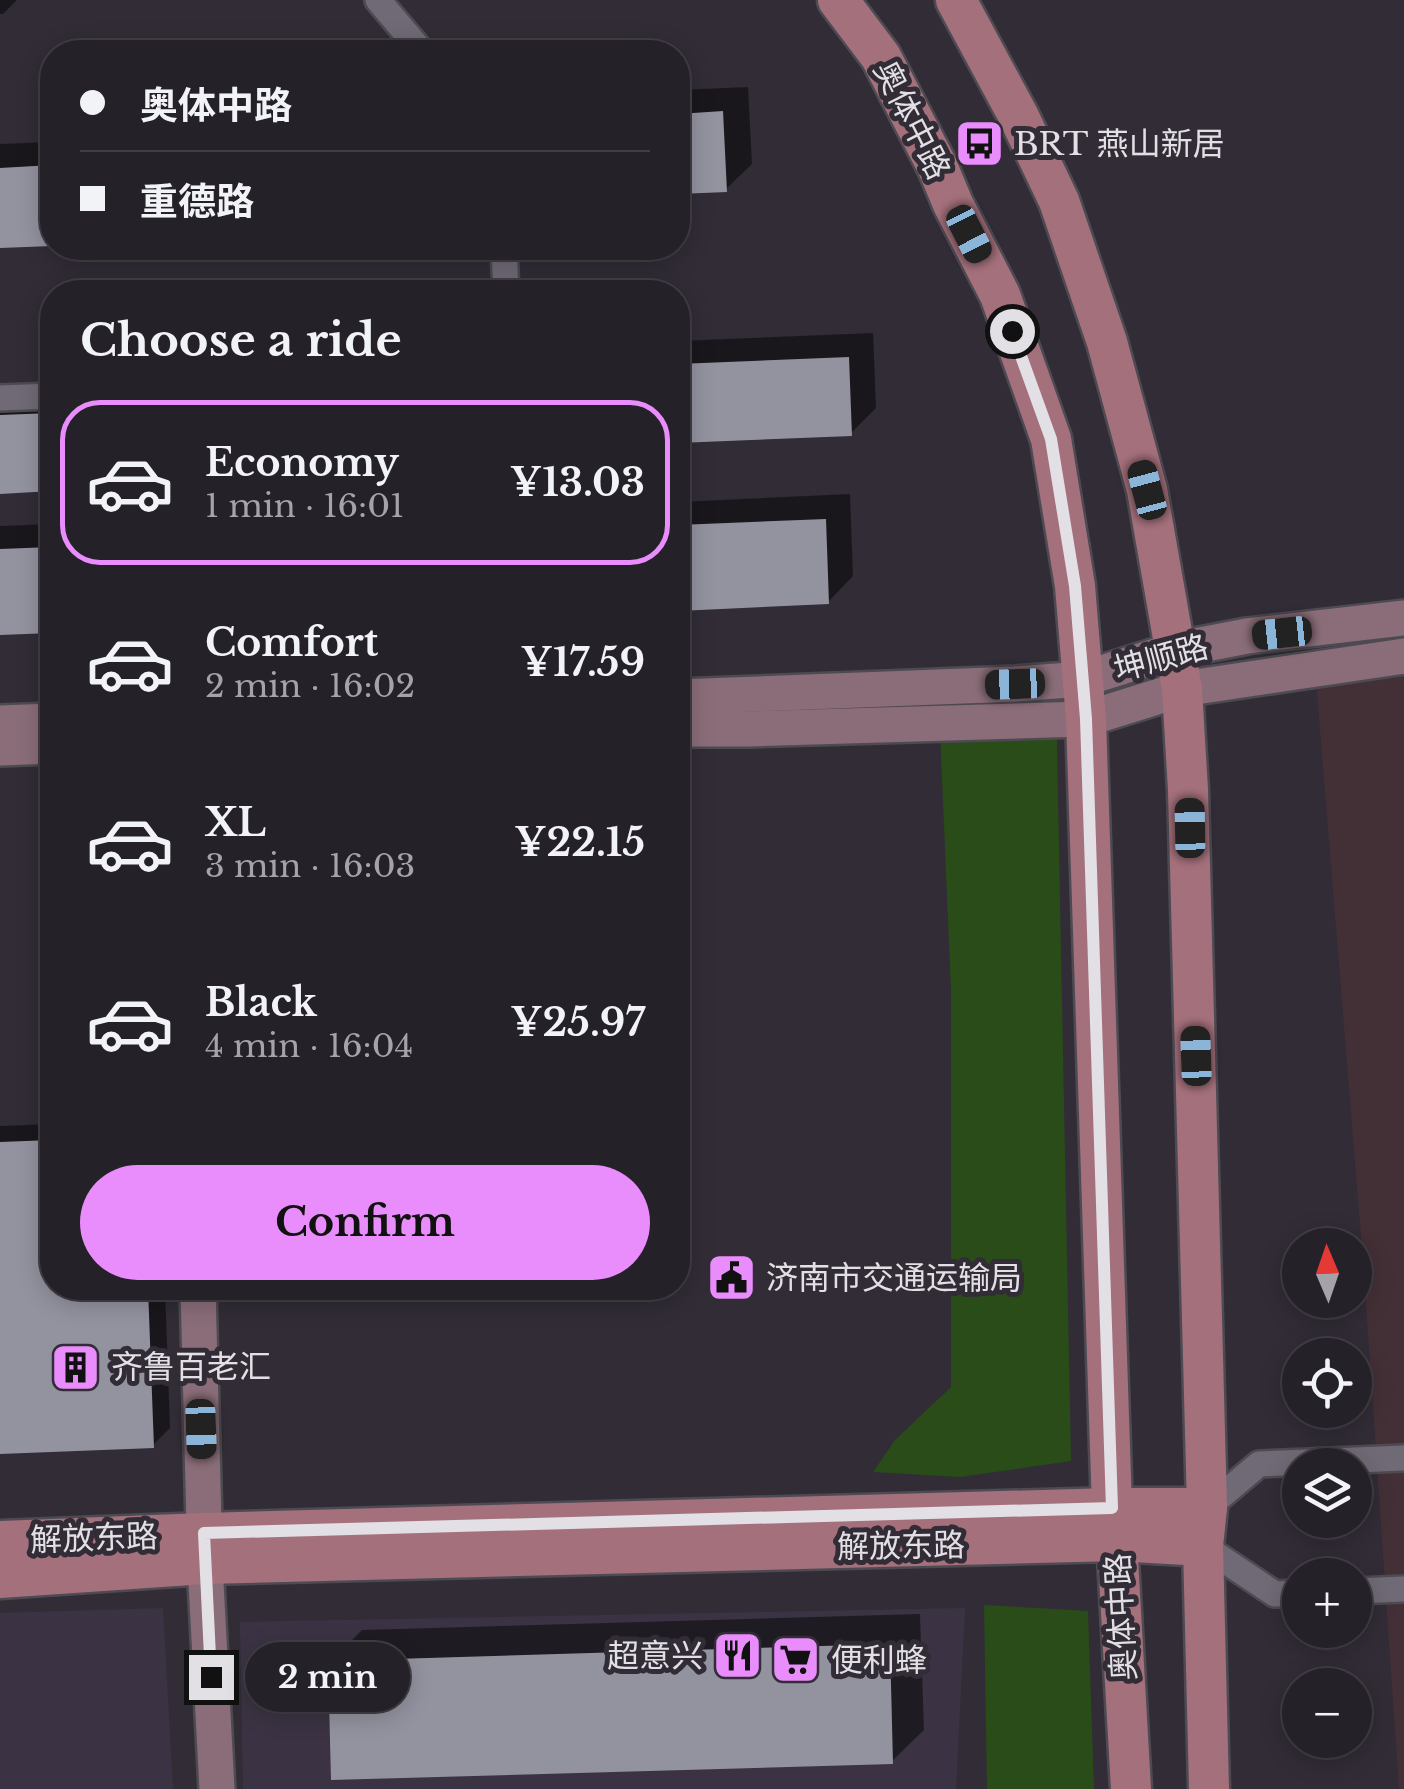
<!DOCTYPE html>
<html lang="en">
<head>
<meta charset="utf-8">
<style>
  body { margin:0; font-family:"Libre Baskerville","Noto Sans SC",serif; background:#2d2930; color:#f1f3f6; height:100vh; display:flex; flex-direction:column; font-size:38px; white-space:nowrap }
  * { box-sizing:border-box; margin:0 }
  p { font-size:32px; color:#a3a3a8 }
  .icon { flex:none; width:55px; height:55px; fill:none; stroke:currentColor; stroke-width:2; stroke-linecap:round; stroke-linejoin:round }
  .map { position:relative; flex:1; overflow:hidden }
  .sheet { position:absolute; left:40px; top:280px; width:650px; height:1020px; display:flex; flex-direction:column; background:#252128; border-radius:40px; box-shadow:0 5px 25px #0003,0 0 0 2px #423e45 }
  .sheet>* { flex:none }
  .guide { position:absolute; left:40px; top:40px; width:650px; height:220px; border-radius:40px; box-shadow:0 5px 25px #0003,0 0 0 2px #423e45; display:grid; align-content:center; height:220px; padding:0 40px; background:#252128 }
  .needle { width:65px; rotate:358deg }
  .controls { position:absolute; left:1282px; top:1228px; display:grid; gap:20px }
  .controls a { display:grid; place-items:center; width:90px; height:90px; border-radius:50%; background:#252128; box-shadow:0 5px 25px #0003,0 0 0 2px #423e45; font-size:50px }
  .end { position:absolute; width:45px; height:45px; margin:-22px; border:12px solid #e2dfe5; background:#111; box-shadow:0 0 0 5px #111 }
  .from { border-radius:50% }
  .bubble { position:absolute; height:70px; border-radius:35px; background:#252128; box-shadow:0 5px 25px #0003,0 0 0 2px #423e45; font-size:32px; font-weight:700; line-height:70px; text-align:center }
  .car { position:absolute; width:30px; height:60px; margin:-30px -15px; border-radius:12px; box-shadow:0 0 8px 2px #0007; background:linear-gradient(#222 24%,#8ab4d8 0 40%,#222 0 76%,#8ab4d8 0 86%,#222 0) }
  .guide b { display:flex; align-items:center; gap:35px; height:95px; font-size:38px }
  .guide b+b { border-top:2px solid #423e45 }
  .guide i { width:25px; height:25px; background:#f1f3f6 }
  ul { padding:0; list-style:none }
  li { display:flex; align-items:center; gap:30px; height:165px; margin:0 20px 15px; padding:0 20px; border:5px solid transparent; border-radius:40px }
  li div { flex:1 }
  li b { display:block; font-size:38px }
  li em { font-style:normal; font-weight:700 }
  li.on { border-color:#ea8dfc }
  li>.icon { width:90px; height:90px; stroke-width:1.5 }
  h2 { padding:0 40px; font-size:45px; line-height:120px }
  .cta { display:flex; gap:20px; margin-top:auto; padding:20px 40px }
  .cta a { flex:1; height:115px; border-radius:60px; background:#ea8dfc; color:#111; font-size:40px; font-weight:700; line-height:115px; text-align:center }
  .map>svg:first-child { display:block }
</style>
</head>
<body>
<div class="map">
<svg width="1404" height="1789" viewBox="0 0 1404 1789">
  <rect width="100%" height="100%" fill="#312c36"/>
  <g fill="#3b3343">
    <polygon points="163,1608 173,1789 0,1789 0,1613"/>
    <polygon points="965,1608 956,1789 243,1789 240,1622"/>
  </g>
  <polygon fill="#433036" points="1404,652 1404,1789 1399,1789 1363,1261 1315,668"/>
  <g fill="#2a4c19">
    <polygon points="1056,695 1071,1461 960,1477 873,1472 895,1440 951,1387 951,991 939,707"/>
    <polygon points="984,1605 1088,1611 1094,1789 987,1789"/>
  </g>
  <g fill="#0007">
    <polygon points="0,0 17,0 3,14 0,14"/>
    <polygon points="748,87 752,164 726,189 678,191 678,90"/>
    <polygon points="52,142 52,243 0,246 0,144"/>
    <polygon points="873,333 876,408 851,433 678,440 678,341"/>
    <polygon points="52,389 52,489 0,491 0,391"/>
    <polygon points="850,494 853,576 828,602 678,608 678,502"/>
    <polygon points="52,524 52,630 0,633 0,526"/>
    <polygon points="52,1124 52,1288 165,1288 170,1428 153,1445 0,1452 0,1126"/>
    <polygon points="920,1614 924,1730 892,1761 330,1662 362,1630"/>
  </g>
  <g fill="#9393a0">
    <polygon points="723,111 727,192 678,194 678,114"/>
    <polygon points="52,165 52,246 0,248 0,168"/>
    <polygon points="849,357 852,436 678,443 678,364"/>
    <polygon points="52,413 52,491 0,494 0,415"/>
    <polygon points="826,519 829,604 678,611 678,525"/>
    <polygon points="52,547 52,633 0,635 0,549"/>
    <polygon points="52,1140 52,1288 148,1288 154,1448 0,1454 0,1142"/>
    <polygon points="890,1644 893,1764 331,1780 328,1661"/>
  </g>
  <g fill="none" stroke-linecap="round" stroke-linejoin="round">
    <defs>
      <g id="street">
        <polyline points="378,0 422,52"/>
        <polyline points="504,248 506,292"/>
        <polyline points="0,398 52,396"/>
        <polyline points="1207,1508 1259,1464 1404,1458"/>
        <polyline points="1203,1546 1275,1594 1300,1593"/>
        <polyline points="1355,1591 1404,1589"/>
      </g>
      <g id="secondary">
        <polyline points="678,697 1015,684 1083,679 1175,650 1247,636 1404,618"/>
        <polyline points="0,723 52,721"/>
        <polyline points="678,729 749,729 1086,719 1182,689 1404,656"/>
        <polyline points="0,748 52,746"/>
        <polyline points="198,1288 205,1564 217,1789"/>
      </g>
      <g id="primary">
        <polyline points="838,0 881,57 938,168 953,204 1000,295 1051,439 1075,586 1086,719 1112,1508 1117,1541 1131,1789"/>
        <polyline points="956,0 1019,117 1059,201 1107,342 1147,490 1182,689 1188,790 1207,1508 1203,1546 1209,1789"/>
        <polyline points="0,1541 204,1533 1112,1508 1207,1508"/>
        <polyline points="0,1578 205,1564 1117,1541 1203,1546"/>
      </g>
    </defs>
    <use href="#street" stroke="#4d4a52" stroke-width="30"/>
    <use href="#secondary" stroke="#4d4a52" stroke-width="40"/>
    <use href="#primary" stroke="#4d4a52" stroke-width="45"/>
    <use href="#street" stroke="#706a76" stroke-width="25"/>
    <use href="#secondary" stroke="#8a6d78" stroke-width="35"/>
    <use href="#primary" stroke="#a4707b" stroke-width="40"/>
  </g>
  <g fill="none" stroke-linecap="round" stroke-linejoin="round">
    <polyline stroke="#e2dfe5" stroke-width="12" points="211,1677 204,1533 1112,1508 1086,719 1075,586 1051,439 1012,331"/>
  </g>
  <defs>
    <symbol id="bus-square" viewBox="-11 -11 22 22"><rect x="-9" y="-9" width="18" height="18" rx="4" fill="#ea8dfc" stroke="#312c36"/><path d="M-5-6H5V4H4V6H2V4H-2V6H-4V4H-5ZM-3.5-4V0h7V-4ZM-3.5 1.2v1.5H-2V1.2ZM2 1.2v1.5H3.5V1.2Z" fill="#111"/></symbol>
    <symbol id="civic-square" viewBox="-11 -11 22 22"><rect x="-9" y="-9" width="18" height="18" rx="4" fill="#ea8dfc" stroke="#312c36"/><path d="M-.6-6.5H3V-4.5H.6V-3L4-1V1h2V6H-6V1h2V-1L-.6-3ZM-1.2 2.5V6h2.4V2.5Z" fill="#111"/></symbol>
    <symbol id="building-square" viewBox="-11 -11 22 22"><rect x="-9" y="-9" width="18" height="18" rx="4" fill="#ea8dfc" stroke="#312c36"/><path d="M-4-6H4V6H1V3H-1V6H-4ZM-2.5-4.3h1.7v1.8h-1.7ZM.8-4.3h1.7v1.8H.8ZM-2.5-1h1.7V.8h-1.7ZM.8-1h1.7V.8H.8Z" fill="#111"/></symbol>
    <symbol id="restaurant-square" viewBox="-11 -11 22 22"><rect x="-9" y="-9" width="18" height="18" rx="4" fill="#ea8dfc" stroke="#312c36"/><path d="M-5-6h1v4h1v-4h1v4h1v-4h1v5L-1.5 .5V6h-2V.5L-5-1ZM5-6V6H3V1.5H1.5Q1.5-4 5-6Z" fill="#111"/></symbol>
    <symbol id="supermarket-square" viewBox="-11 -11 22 22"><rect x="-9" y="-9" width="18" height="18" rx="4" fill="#ea8dfc" stroke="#312c36"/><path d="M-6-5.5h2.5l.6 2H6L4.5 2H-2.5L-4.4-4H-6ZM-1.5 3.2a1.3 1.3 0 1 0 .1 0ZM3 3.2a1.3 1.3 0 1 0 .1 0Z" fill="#111"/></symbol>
  </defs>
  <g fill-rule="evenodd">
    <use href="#bus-square" x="952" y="116" width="55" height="55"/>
    <use href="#civic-square" x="704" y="1250" width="55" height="55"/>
    <use href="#building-square" x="48" y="1340" width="55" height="55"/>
    <use href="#restaurant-square" x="710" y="1628" width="55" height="55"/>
    <use href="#supermarket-square" x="768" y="1632" width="55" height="55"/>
  </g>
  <g text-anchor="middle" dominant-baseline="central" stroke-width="10" stroke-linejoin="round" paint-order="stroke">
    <g font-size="32" fill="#e2dfe5" stroke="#312c36">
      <text transform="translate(912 120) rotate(63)">奥体中路</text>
      <text transform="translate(1161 658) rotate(-15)">坤顺路</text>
      <text transform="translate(94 1538) rotate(-2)">解放东路</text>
      <text transform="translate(901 1546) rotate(-1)">解放东路</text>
      <text transform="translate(1121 1617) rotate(-93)">奥体中路</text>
    </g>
    <g font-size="32" fill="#e2dfe5" stroke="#312c36" text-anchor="start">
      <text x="1014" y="144">BRT 燕山新居</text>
      <text x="766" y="1278">济南市交通运输局</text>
      <text x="111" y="1367">齐鲁百老汇</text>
      <text x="703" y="1656" text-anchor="end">超意兴</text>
      <text x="831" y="1660">便利蜂</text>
    </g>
  </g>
</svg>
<div class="controls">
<a><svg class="needle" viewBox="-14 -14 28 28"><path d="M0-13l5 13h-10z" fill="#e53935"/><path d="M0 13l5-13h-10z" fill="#a3a3a8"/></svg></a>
<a><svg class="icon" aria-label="locate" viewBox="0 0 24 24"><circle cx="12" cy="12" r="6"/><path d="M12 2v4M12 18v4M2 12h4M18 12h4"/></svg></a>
<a><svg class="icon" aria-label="layers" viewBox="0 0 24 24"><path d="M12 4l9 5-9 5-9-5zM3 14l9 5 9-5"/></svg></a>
<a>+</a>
<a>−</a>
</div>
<i class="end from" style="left:1012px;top:331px"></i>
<i class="end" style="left:211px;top:1677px"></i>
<div class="bubble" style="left:245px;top:1642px;width:165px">2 min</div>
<i class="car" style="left:969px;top:234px;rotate:153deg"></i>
<i class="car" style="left:1147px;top:490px;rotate:345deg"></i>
<i class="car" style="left:1282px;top:633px;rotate:264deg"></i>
<i class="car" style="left:1015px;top:684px;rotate:268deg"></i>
<i class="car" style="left:1190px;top:828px;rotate:359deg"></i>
<i class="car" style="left:1196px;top:1056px;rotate:358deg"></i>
<i class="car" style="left:201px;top:1429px;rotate:178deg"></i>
<div class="guide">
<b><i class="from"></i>奥体中路</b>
<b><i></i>重德路</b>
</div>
<section class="sheet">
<h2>Choose a ride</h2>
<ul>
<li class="on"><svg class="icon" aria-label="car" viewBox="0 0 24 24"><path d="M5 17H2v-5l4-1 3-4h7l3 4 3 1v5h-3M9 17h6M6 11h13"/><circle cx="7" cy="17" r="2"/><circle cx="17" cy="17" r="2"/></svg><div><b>Economy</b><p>1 min · 16:01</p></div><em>¥13.03</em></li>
<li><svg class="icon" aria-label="car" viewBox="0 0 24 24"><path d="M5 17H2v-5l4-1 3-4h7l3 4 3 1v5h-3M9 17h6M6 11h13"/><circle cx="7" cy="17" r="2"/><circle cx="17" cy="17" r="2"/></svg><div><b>Comfort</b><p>2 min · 16:02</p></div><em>¥17.59</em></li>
<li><svg class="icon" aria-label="car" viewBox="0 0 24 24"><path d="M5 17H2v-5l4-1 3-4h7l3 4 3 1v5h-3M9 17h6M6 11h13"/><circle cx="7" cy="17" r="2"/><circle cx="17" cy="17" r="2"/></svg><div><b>XL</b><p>3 min · 16:03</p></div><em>¥22.15</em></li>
<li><svg class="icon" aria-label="car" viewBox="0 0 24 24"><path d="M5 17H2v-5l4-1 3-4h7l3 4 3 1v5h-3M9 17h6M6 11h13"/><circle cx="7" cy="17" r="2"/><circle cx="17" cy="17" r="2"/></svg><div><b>Black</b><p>4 min · 16:04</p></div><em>¥25.97</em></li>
</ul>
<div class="cta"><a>Confirm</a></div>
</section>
</div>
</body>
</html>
